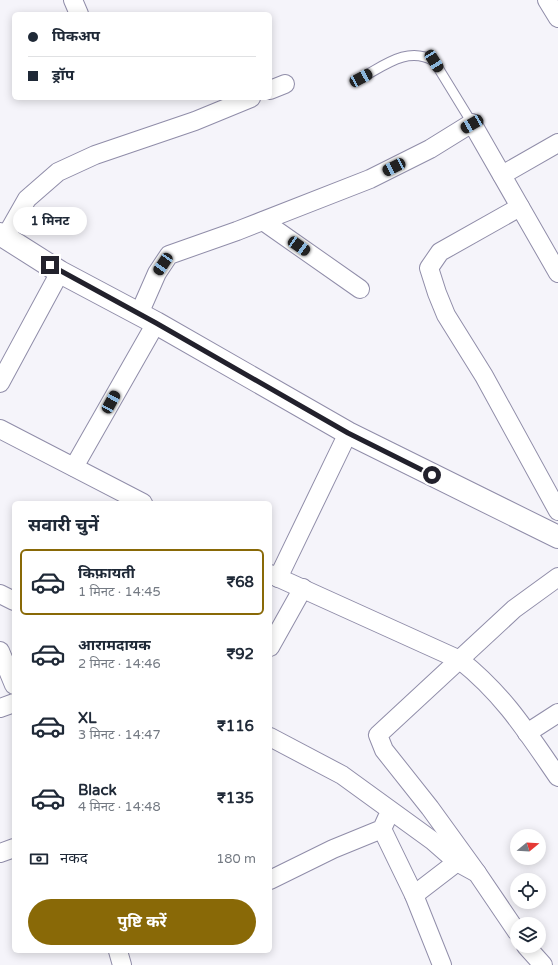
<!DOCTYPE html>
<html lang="hi">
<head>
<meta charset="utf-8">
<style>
  body { margin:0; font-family:"Varela Round","Noto Sans Devanagari",sans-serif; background:#f6f6f7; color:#1f2937; height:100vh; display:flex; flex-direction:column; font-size:15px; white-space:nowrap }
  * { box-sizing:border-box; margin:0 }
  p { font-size:13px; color:#747a83 }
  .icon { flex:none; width:22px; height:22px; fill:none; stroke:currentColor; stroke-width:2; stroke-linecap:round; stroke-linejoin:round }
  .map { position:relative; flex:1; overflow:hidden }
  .sheet { position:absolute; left:12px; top:501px; width:260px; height:452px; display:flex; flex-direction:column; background:#fff; border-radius:6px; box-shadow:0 2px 10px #0003 }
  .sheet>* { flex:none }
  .banner { position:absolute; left:12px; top:12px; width:260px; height:88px; border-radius:6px; box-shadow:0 2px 10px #0003; display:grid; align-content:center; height:88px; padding:0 16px; background:#fff }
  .needle { width:26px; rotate:72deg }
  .buttons { position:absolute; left:510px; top:829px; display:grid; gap:8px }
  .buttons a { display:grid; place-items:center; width:36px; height:36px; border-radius:50%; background:#fff; box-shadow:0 2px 10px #0003; font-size:20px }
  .end { position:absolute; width:18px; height:18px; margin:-9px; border:5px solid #22212c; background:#fff; box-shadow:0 0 0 2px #fff }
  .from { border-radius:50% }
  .bubble { position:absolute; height:28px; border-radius:14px; background:#fff; box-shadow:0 2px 10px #0003; font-size:13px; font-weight:700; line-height:28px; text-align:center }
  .car { position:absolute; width:12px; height:24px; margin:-12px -6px; border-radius:5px; box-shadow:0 0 3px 1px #0007; background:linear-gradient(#222 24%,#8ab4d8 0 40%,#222 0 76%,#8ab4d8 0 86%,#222 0) }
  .banner b { display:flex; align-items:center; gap:14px; height:38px; font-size:15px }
  .banner b+b { border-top:1px solid #e0e1e3 }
  .banner i { width:10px; height:10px; background:#1f2937 }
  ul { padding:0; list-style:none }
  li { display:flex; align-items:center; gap:12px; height:66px; margin:0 8px 6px; padding:0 8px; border:2px solid transparent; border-radius:6px }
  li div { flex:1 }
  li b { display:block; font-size:15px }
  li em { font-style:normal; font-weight:700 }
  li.current { border-color:#896907 }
  li>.icon { width:36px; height:36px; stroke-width:1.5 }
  h2 { padding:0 16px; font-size:18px; line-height:48px }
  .pay { display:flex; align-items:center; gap:10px; height:44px; padding:0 16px; font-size:15px }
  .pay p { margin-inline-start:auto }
  .button { display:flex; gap:8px; margin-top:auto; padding:8px 16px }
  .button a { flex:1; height:46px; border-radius:24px; background:#896907; color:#fff; font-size:16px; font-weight:700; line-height:46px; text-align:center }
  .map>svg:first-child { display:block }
</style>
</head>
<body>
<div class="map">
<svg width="558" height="965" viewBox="0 0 558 965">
  <rect width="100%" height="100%" fill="#f5f4fa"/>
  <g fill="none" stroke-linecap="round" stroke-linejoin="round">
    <defs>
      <path id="lane" d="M361,78c24,-13 47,-32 73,-17l38,62"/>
      <g id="street">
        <polyline points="73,0 79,14"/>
        <polyline points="547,0 558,18"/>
        <polyline points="270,90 285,84"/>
        <polyline points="502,175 558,143"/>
        <polyline points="520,207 440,252 429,268 437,293 446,315 484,376 558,511"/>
        <polyline points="263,221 360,289"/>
        <polyline points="6,236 27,199 58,172 95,155 195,121 251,98"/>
        <polyline points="139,314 157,273 169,255 237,231 370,179 430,149 472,123 558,273"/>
        <polyline points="0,383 60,272"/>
        <polyline points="0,429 143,503"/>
        <polyline points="74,467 156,323"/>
        <path d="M270,574l190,86c44,35 67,72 98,117"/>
        <polyline points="278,578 348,433"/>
        <polyline points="0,594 14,601"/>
        <polyline points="270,647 303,588"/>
        <polyline points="0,651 14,685"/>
        <polyline points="0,708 14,703"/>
        <polyline points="527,733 558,713"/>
        <polyline points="270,737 342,775 433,841 457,862 477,873 517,932"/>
        <polyline points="382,829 414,895 442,965"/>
        <polyline points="0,853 14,848"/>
        <polyline points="477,873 430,808 384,750 378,735 514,609 558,577"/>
        <polyline points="270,880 333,849 382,829 387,818"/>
        <polyline points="414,895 457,862"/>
        <polyline points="526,946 543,965"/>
        <polyline points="118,951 122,965"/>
      </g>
      <polyline id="secondary" points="0,234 60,272 156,323 348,433 558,537"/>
    </defs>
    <use href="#lane" stroke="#908da9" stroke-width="11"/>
    <use href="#street" stroke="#908da9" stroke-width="20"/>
    <use href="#secondary" stroke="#908da9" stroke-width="24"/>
    <use href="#lane" stroke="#fff" stroke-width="9"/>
    <use href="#street" stroke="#fff" stroke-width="18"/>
    <use href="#secondary" stroke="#fff" stroke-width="22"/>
  </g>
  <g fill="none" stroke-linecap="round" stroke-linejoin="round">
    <polyline stroke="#22212c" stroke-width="5" points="50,265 156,323 348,433 432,475"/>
  </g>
</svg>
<div class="buttons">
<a><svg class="needle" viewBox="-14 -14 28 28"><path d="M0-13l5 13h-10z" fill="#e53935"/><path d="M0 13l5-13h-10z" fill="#747a83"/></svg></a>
<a><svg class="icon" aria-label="locate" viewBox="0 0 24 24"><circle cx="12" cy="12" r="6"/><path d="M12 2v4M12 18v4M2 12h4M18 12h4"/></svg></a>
<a><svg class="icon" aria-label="layers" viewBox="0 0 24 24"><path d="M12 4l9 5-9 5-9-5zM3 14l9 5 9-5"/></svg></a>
</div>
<i class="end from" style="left:432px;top:475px"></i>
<i class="end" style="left:50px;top:265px"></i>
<div class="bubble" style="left:13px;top:207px;width:74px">1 मिनट</div>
<i class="car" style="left:434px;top:61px;rotate:148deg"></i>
<i class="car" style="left:361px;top:78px;rotate:62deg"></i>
<i class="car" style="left:472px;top:124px;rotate:240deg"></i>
<i class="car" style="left:394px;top:167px;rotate:243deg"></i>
<i class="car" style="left:299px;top:246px;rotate:125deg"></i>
<i class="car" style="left:163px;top:264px;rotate:214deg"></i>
<i class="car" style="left:111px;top:402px;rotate:29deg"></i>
<div class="banner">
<b><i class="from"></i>पिकअप</b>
<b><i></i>ड्रॉप</b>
</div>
<section class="sheet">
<h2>सवारी चुनें</h2>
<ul>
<li class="current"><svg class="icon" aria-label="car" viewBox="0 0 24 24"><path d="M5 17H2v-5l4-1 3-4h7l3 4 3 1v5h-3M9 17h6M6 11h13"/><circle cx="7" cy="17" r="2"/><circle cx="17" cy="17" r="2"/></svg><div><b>किफ़ायती</b><p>1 मिनट · 14:45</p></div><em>₹68</em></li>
<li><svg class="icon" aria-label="car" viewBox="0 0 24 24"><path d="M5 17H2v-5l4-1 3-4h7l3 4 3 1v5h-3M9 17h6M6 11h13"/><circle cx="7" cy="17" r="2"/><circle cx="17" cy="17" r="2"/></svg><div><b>आरामदायक</b><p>2 मिनट · 14:46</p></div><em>₹92</em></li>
<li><svg class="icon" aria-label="car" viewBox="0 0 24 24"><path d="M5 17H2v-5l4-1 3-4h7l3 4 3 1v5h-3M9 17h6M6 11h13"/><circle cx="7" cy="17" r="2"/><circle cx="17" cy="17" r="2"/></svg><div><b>XL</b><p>3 मिनट · 14:47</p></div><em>₹116</em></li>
<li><svg class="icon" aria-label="car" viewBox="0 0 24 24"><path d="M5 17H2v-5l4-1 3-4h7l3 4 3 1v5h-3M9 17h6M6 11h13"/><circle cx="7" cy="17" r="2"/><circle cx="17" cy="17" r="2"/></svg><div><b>Black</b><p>4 मिनट · 14:48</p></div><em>₹135</em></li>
</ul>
<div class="pay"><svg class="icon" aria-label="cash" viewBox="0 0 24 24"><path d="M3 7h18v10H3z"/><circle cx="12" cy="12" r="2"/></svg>नकद<p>180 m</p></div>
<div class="button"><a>पुष्टि करें</a></div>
</section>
</div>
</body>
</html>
